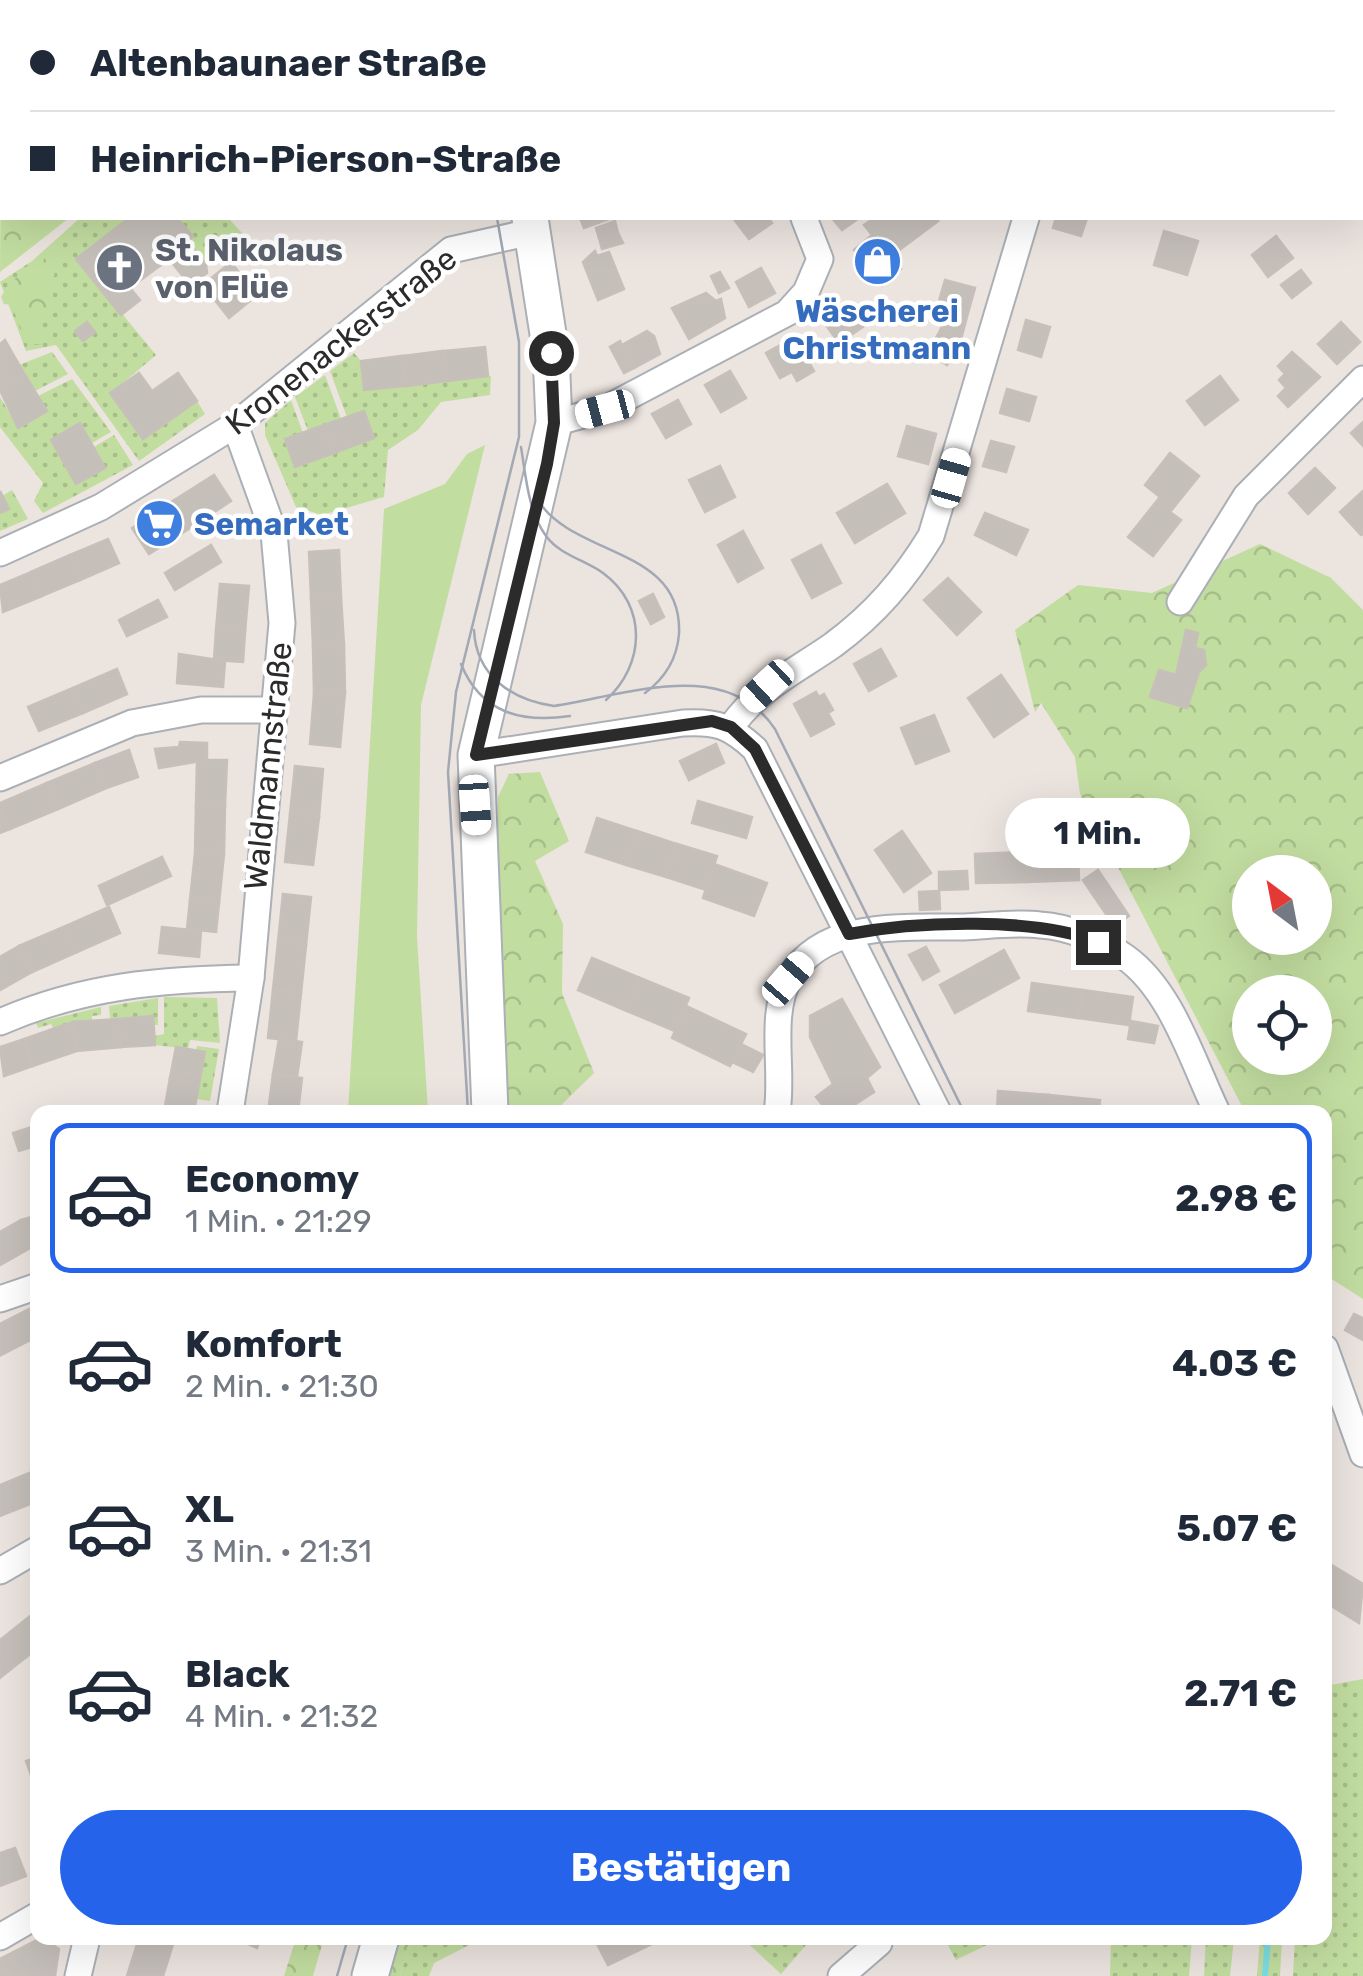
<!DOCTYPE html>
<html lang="de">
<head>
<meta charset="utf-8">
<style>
  body { margin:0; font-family:Rubik,sans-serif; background:#f2f2f3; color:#1f2937; height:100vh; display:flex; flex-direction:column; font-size:38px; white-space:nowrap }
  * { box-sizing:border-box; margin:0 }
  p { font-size:32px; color:#747a83 }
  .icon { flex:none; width:55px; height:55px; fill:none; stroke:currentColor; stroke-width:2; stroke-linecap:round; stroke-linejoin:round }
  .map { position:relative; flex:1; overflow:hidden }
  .side { position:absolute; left:30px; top:1105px; width:1302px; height:840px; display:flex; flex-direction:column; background:#fff; border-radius:20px; box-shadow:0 10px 40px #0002 }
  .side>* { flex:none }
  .hud { position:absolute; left:0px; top:0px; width:1365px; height:220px; box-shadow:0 10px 40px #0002; display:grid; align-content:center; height:220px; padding:0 30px; background:#fff }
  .needle { width:65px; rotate:328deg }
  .controls { position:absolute; left:1232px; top:855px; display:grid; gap:20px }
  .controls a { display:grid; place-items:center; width:100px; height:100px; border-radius:50%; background:#fff; box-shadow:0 10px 40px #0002; font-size:50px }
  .end { position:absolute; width:45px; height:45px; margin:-22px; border:12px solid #2b2b2b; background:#fff; box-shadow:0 0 0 5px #fff }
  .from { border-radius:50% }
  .bubble { position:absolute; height:70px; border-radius:35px; background:#fff; box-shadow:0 10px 40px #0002; font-size:32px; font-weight:700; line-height:70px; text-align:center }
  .car { position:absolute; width:30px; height:60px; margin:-30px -15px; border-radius:12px; box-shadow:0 0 8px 2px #0007; background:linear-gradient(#fff 24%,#345 0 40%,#fff 0 76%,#345 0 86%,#fff 0) }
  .hud b { display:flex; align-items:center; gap:35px; height:95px; font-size:38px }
  .hud b+b { border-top:2px solid #e0e1e3 }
  .hud i { width:25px; height:25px; background:#1f2937 }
  ul { padding:18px 0 0; list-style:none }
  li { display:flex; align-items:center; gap:30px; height:150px; margin:0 20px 15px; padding:0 10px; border:5px solid transparent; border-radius:20px }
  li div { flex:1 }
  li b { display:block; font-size:38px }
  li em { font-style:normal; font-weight:700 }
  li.selected { border-color:#2563eb }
  li>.icon { width:90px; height:90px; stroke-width:1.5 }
  .button { display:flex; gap:20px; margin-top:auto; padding:20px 30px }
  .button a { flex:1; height:115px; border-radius:60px; background:#2563eb; color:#fff; font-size:40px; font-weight:700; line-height:115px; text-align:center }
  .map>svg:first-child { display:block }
</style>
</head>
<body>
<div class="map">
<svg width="1363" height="1976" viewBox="0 0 1363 1976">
  <defs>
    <pattern id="grass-dots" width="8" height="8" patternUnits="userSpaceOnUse" patternTransform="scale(2.5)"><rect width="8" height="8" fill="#c2dda0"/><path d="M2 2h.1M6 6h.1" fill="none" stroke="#a7be8a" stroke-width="1.8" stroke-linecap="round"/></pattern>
    <pattern id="forest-crowns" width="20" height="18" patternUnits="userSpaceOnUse" patternTransform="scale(2.5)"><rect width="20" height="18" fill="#c2dda0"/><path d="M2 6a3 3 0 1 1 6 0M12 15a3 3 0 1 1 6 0" fill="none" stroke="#a7be8a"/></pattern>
  </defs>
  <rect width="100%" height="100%" fill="#ece4df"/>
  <g fill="url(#grass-dots)">
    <polygon points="80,218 129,218 77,259 156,355 111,393 143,439 197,401 205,414 139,461 56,345 26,351 0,282 32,261"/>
    <polygon points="177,218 228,218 244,235 206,264 187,241 192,236"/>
    <polygon points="52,352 68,374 35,391 19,365"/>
    <polygon points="354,353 361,361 365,390 491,376 490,395 441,402 418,430 388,450 384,497 322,515 296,507 265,435 265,423 291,400 303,433 295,466 373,438 364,411 347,417 330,371"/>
    <polygon points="325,375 341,419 308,431 295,397"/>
    <polygon points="72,379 111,432 92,443 80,424 104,468 94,447 114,435 133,465 43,513 34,501 43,483 0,427 0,397 18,427 38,396"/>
    <polygon points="12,490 28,519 0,531 0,513 9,508 2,496"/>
    <polygon points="164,997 217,998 220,1043 190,1040 188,1049 155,1045 155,1036 164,1034"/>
    <polygon points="158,998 158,1025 154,1025 152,1016 110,1019 109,1006"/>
    <polygon points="101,1007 101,1015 92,1016 92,1021 53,1028 51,1024 38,1028 36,1023"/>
    <polygon points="197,1046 219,1049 210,1101 196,1099 205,1053 196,1050"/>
    <polygon points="1363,1679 1363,1976 1293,1976 1295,1938 1325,1938 1325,1686"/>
    <polygon points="412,1938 483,1938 434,1963 429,1976 400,1976"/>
    <polygon points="742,1938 812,1938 781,1974"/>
    <polygon points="944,1938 1001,1938 956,1960"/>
    <polygon points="1111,1938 1192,1938 1189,1976 1110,1976"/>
    <polygon points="1206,1938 1234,1938 1230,1976 1204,1976"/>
    <polygon points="1260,1938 1282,1938 1280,1976 1257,1976"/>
  </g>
  <g fill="url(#forest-crowns)" fill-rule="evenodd">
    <polygon points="2,57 2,218 69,218 0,272"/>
    <polygon points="56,251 60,258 50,287 53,298 41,319 43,344 34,345 21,331 12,305 4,304 1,297 10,282"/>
    <path d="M1260,544l71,34 32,32v689l-33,-21 -5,-11v-155h-80l-165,-318 -5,-37 -34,-54 -6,9 -20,-82 63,-45 74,8zM1250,872h65v66h-65zM1250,992h65v66h-65z"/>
    <polygon points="540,772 569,841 535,861 563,924 562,993 594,1073 554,1112 508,1112 497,892 498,797 509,774"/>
    <polygon points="296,1938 324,1938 313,1976 284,1976"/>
    <polygon points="394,1938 412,1938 400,1976 383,1976"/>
  </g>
  <polygon fill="#c2dda0" points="485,445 421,705 417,937 428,1112 348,1112 384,509 445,484 467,454"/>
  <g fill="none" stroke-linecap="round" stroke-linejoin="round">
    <polyline stroke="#7cdee4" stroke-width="6" points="1265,1976 1268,1938"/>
  </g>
  <g fill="#c5bfba" stroke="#c7bfb9" stroke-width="2.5">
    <polygon points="131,0 256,0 259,2 129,2"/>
    <polygon points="129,218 177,218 193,236 187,241 206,264 207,273 190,285 169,259 130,288 140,300 121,315 76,259"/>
    <polygon points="580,218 612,218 584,228"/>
    <polygon points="733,218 768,218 772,223 749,239"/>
    <polygon points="832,218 859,218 842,230"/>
    <polygon points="874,218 935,218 938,221 890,257 864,225"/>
    <polygon points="1056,218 1087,218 1081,236 1053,228"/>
    <polygon points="615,221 618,233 599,238 596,228"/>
    <polygon points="1164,231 1198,241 1187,275 1154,265"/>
    <polygon points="618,233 623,243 602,249 599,238"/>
    <polygon points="872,235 901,269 882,285 854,250"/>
    <polygon points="1276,236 1293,258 1268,277 1252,255"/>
    <polygon points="595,251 597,256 609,252 624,289 598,300 583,262"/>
    <polygon points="231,262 257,295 229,318 203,285"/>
    <polygon points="761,268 775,293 749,307 736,282"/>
    <polygon points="1301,270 1311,283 1292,298 1281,285"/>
    <polygon points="720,272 729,288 719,293 711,276"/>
    <polygon points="945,280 975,288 965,324 935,315"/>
    <polygon points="706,293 716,301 721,299 725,318 689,339 672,308"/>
    <polygon points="848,304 863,327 839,343 823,321"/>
    <polygon points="944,318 965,324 960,343 940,331"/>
    <polygon points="1026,320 1050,327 1041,357 1018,350"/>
    <polygon points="87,322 95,332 83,341 75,331"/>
    <polygon points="1341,322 1360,342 1337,364 1318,344"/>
    <polygon points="647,331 654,336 660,354 634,368 622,345"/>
    <polygon points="940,331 960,343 947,365 927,353"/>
    <polygon points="795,337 814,371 797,381 792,372 780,378 766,353"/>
    <polygon points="5,340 25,375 0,390 0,344"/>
    <polygon points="620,341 634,368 624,373 610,347"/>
    <polygon points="485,347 488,376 447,381 443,351"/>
    <polygon points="443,351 447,381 406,386 402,356"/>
    <polygon points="1292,352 1320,377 1288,407 1278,396 1286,388 1279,380 1285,374 1278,366"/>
    <polygon points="402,356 406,386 364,390 361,361"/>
    <polygon points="730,371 746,398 721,412 705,385"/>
    <polygon points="139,373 152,391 178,373 197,401 143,439 110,393"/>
    <polygon points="25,375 47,411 18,428 0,390"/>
    <polygon points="1220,376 1238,400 1205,425 1187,401"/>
    <polygon points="1007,389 1036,397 1029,421 1000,413"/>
    <polygon points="678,400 691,424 666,438 652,414"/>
    <polygon points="364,411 374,438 334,453 324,425"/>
    <polygon points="1363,422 1363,446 1351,433"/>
    <polygon points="80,423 105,468 76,484 51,440"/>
    <polygon points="324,425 334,453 295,467 285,439"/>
    <polygon points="907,426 936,434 928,464 898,456"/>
    <polygon points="991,441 1014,447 1006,472 983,466"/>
    <polygon points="1170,453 1199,476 1170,512 1181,520 1153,556 1128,537 1160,497 1145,485"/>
    <polygon points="720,466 735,497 705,512 689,480"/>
    <polygon points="1315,468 1335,488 1308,514 1289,493"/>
    <polygon points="214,475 231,501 190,528 173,501"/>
    <polygon points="887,484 905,513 855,543 837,513"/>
    <polygon points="0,491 9,509 0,513"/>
    <polygon points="1363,491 1363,534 1361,535 1340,512"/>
    <polygon points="173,501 190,528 149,554 132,528"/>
    <polygon points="985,513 1028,530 1016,555 975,535"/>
    <polygon points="743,531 763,568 738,582 718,545"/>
    <polygon points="108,539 119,563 80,580 70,555"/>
    <polygon points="211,545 221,562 175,590 165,573"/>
    <polygon points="821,545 841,583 812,598 792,560"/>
    <polygon points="339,550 341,597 311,598 309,552"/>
    <polygon points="70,555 80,580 42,596 31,572"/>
    <polygon points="31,572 42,596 3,612 0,585"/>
    <polygon points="948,578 981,612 957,635 924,600"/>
    <polygon points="220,584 249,586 245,632 216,630"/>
    <polygon points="653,594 664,617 651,624 639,601"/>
    <polygon points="341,597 344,645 313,646 311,598"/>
    <polygon points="158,600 167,617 127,636 119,620"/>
    <polygon points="216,630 245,632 243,662 214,660"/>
    <polygon points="1186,630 1198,633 1195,648 1204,650 1206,665 1199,672 1187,708 1150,697 1159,670 1176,675"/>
    <polygon points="344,645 345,693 314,694 313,646"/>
    <polygon points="881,649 896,676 869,691 854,664"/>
    <polygon points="179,654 225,661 223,687 177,683"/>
    <polygon points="117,669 127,694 83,713 73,688"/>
    <polygon points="1001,675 1028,714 994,737 968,698"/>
    <polygon points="73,688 83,713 39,731 28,707"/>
    <polygon points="816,692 819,697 824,694 833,710 828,713 834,724 811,736 794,704"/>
    <polygon points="345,693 340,747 310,744 314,694"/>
    <polygon points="934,715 949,751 916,764 901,728"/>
    <polygon points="180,742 207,743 207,760 159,768 155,749 179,747"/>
    <polygon points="716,744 724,763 689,780 680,761"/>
    <polygon points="129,750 138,777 104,789 95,763"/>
    <polygon points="197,760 227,760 225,805 196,805"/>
    <polygon points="95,763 104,789 58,809 47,783"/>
    <polygon points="295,766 323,769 319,817 290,814"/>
    <polygon points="47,783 58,809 10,829 0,803"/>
    <polygon points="698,801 752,817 746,838 692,823"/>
    <polygon points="196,805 225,805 224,854 195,853"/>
    <polygon points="0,806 10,829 0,833"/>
    <polygon points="290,814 319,817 313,865 285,862"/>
    <polygon points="597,818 637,831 626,865 586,852"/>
    <polygon points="637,831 677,844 666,877 626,865"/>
    <polygon points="902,831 931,873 904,892 875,850"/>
    <polygon points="677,844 717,856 706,890 666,877"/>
    <polygon points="1053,851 1078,851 1079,880 1027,882 1027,852"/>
    <polygon points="1027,852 1027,882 976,883 975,854"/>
    <polygon points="195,853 224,854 219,903 190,900"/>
    <polygon points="162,857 171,876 107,905 99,886"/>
    <polygon points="714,864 767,883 754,916 703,898"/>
    <polygon points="1098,870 1129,916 1114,926 1083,880"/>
    <polygon points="967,871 968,889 939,890 939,872"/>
    <polygon points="939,891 940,909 920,910 919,892"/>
    <polygon points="283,894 311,897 306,945 278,942"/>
    <polygon points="190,900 219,903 216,932 187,929"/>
    <polygon points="109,907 120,933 77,952 66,926"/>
    <polygon points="66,926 77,952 32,972 19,946"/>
    <polygon points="162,927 201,931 199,957 159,953"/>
    <polygon points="278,942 306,945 301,993 273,990"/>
    <polygon points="19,946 32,972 0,990 0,957"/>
    <polygon points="926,947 939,971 923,980 909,955"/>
    <polygon points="1004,950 1019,978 955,1013 940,985"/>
    <polygon points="592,958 640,978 627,1011 578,990"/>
    <polygon points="640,978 689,998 675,1031 627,1011"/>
    <polygon points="1032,983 1083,990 1078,1018 1028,1011"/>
    <polygon points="273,990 301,993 296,1041 268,1038"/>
    <polygon points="1083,990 1133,997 1129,1025 1078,1018"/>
    <polygon points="842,999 880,1067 867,1078 874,1092 851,1107 855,1112 828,1112 816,1097 833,1084 810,1037 810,1016"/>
    <polygon points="686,1006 746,1034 730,1066 672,1038"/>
    <polygon points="153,1016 155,1045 121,1047 119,1019"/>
    <polygon points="119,1019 121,1047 77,1051 73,1022"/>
    <polygon points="1131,1021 1158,1026 1154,1043 1128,1039"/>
    <polygon points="73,1022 77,1051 33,1066 24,1039"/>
    <polygon points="24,1039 33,1066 4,1076 0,1047"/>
    <polygon points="279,1039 302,1042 297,1077 273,1074"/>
    <polygon points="741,1044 763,1055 753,1072 732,1062"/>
    <polygon points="176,1047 205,1052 199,1084 170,1078"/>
    <polygon points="273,1074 302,1078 298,1112 268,1112"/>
    <polygon points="170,1078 199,1084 194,1112 164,1112"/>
    <polygon points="998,1091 1049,1095 1048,1112 997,1112"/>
    <polygon points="1049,1095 1100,1100 1099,1112 1048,1112"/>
    <polygon points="38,1125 38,1145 19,1151 13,1133"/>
    <polygon points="38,1215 38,1245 32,1247 21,1220"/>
    <polygon points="21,1220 32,1247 0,1265 0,1232"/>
    <polygon points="37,1305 38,1336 1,1355 0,1324"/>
    <polygon points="1354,1314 1363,1318 1363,1340 1345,1330"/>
    <polygon points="34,1471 38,1501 0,1516 0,1485"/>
    <polygon points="1325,1561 1363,1584 1359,1623 1325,1602"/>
    <polygon points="34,1613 38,1648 11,1669 0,1655 0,1640"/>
    <polygon points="0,1655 11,1669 0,1678"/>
    <polygon points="38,1757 38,1795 26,1761"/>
    <polygon points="15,1848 26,1876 0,1886 0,1853"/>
    <polygon points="41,1938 59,1949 55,1976 0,1976 0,1959"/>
    <polygon points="139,1938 175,1938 163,1976 127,1976"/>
    <polygon points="236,1938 260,1938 257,1948"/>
    <polygon points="594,1938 664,1938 608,1965"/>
  </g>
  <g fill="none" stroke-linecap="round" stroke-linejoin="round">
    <defs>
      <g id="minor">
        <polyline points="1095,2 1097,0"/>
        <polyline points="554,423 605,409 787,313 806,292 820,259 804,218"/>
        <polyline points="0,553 101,507 235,425 451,250 531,232"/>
        <polyline points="1180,602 1246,496 1363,379"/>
        <path d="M731,727c27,-39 65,-56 102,-82 42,-31 71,-65 98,-109l95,-318"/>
        <path d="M476,755l207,-32c34,-2 47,3 72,26l183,363"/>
        <polyline points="0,778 132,723 201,710 273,710"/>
        <path d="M0,1022c83,-36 161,-43 251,-44"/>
        <polyline points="230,1112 251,978 282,623 274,533 235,425"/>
        <path d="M777,1112c7,-40 -9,-99 13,-135 35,-58 115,-49 174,-50 25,-1 51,-5 76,-2 30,2 61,15 85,32 47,33 68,106 92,155"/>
        <polyline points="0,1299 38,1286"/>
        <polyline points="1325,1348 1363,1454"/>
        <polyline points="0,1571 38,1549"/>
        <polyline points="0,1937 38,1915"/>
        <polyline points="78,1976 87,1938"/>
        <polyline points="841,1976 879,1943"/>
      </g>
      <g id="secondary">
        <polyline points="572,2 573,0"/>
        <polyline points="490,1112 476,755 554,423 551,353 530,218"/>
        <polyline points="370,1976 381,1938"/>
      </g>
    </defs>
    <use href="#minor" stroke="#abb0b7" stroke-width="29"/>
    <use href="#secondary" stroke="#abb0b7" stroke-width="39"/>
    <use href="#minor" stroke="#fff" stroke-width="25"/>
    <use href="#secondary" stroke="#fff" stroke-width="35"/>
    <g stroke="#a2a8b4" stroke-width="2.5">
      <polyline points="555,2 556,0"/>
      <path d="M521,447c5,30 7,64 25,89 14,19 39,24 57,37 45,33 42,92 3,127"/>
      <path d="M537,499c36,59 146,47 142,135 -2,25 -15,45 -34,59"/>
      <path d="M474,630c2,46 38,70 80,76 73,-11 172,-50 221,23l189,383"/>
      <path d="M461,664c20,49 60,59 109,52"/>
      <polyline points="468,1112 448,772 456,692 519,437 519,342 497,218"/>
      <polyline points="337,1976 348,1938"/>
    </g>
  </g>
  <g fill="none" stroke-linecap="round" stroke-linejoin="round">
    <path stroke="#2b2b2b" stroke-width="12" d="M551,353l3,70 -7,41 -71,291 236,-34 19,6 24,22 94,185c68,-13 186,-17 249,8"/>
  </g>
  <defs>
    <symbol id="shop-disc" viewBox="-11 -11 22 22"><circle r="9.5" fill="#3f7fe0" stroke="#fff"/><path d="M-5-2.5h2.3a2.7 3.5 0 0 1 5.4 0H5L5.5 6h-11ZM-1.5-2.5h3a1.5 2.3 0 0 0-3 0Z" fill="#fff"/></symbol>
    <symbol id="church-disc" viewBox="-11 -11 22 22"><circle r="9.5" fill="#6b7280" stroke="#fff"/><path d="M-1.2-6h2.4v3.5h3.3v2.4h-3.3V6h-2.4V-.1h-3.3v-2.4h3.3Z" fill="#fff"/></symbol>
    <symbol id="supermarket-disc" viewBox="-11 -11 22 22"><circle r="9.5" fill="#3f7fe0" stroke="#fff"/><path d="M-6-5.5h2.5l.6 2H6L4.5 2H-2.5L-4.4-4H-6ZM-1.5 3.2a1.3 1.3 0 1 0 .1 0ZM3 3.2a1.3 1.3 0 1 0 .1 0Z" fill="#fff"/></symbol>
  </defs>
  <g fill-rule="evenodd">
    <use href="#shop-disc" x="850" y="234" width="55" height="55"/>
    <use href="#church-disc" x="92" y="240" width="55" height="55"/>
    <use href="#supermarket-disc" x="132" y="496" width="55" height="55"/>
  </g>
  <g text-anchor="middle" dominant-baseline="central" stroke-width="9" stroke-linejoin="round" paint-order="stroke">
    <g font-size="32" font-weight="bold" fill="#5b616d" stroke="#fff" text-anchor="start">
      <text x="155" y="250">St. Nikolaus<tspan x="155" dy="37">von Flüe</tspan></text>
    </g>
    <g font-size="32" font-weight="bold" fill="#366cbe" stroke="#fff">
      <text x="877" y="311">Wäscherei<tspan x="877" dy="37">Christmann</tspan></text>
      <text x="194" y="524" text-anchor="start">Semarket</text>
    </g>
    <g font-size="32" fill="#2b2b2b" stroke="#fff">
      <text transform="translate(341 341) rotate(-38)">Kronenackerstraße</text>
      <text transform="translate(268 766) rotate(-84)">Waldmannstraße</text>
    </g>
  </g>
</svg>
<div class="controls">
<a><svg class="needle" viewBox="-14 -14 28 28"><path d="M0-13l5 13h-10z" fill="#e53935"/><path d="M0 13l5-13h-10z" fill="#747a83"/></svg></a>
<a><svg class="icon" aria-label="locate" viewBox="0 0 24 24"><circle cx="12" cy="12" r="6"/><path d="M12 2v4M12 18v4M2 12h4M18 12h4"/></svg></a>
</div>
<i class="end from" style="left:551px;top:353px"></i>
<i class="end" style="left:1098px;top:942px"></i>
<div class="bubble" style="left:1005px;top:798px;width:185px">1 Min.</div>
<i class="car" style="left:605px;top:409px;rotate:255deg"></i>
<i class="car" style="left:951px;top:478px;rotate:16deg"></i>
<i class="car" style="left:767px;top:686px;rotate:227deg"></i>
<i class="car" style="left:475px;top:805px;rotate:176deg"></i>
<i class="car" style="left:788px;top:979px;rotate:41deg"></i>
<div class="hud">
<b><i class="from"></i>Altenbaunaer Straße</b>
<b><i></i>Heinrich-Pierson-Straße</b>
</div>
<section class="side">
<ul>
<li class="selected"><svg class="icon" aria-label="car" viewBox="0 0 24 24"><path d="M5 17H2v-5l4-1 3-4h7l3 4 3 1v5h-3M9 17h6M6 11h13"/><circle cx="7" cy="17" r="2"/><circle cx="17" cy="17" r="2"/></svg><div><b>Economy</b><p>1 Min. · 21:29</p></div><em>2.98 €</em></li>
<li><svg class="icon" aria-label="car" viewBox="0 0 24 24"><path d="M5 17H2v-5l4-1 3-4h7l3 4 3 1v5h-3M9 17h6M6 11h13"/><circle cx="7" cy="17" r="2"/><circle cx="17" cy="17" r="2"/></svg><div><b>Komfort</b><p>2 Min. · 21:30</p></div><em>4.03 €</em></li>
<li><svg class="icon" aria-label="car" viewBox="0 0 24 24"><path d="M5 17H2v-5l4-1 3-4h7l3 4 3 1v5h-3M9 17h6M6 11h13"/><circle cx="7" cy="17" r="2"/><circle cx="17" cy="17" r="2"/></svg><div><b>XL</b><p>3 Min. · 21:31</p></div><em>5.07 €</em></li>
<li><svg class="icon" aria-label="car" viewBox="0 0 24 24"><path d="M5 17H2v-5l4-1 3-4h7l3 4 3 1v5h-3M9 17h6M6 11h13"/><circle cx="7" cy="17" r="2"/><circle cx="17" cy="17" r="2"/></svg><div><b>Black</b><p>4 Min. · 21:32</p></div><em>2.71 €</em></li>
</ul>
<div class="button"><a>Bestätigen</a></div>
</section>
</div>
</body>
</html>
